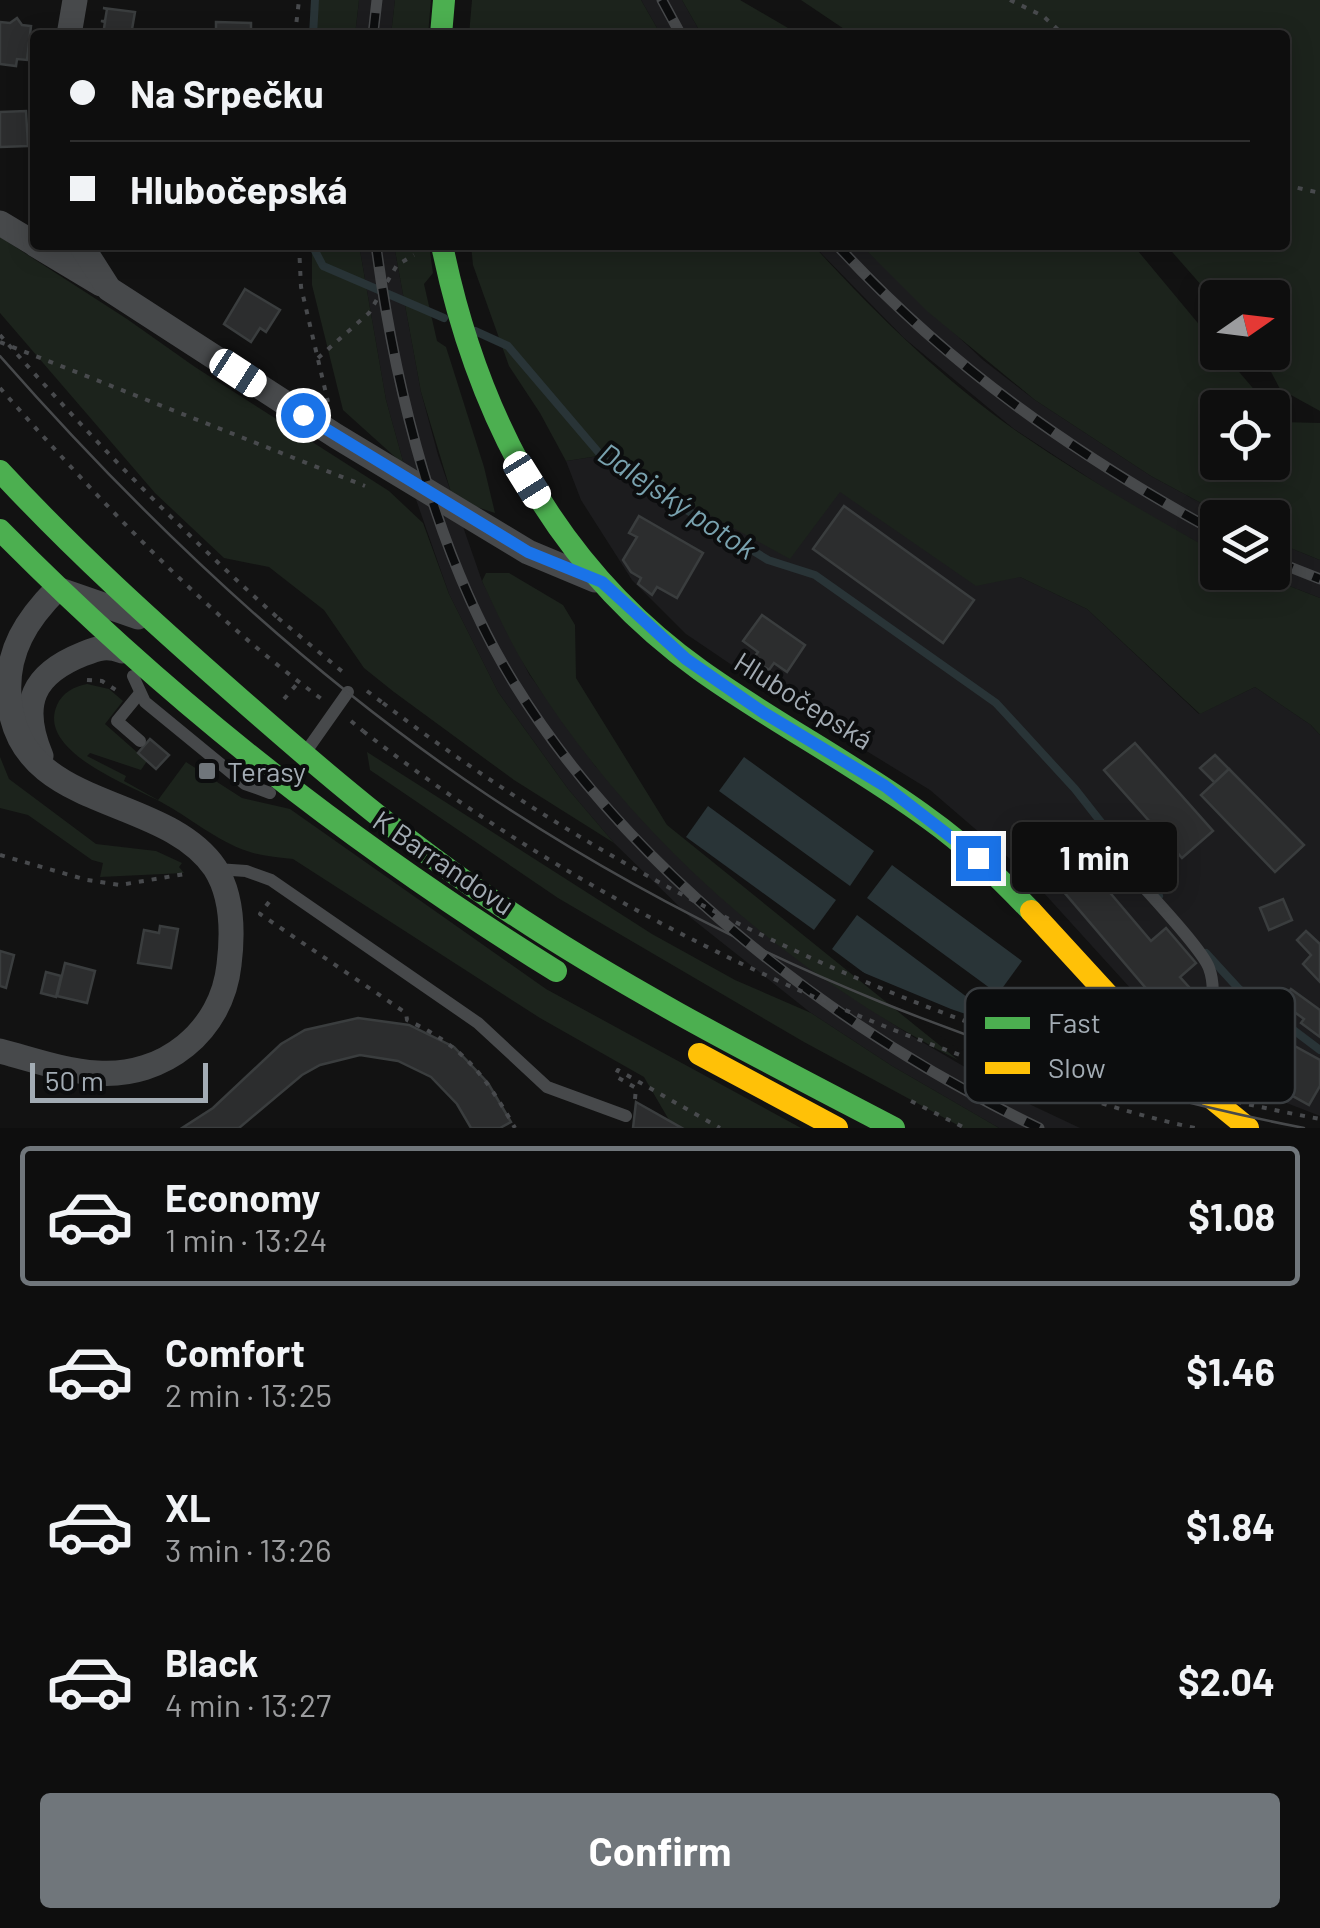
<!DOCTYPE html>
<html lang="en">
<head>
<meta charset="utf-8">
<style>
  body { margin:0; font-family:Barlow,sans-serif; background:#1c1c1c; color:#f1f3f6; height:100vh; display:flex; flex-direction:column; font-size:38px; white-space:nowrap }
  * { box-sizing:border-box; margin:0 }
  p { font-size:32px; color:#9b9c9e }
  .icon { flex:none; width:55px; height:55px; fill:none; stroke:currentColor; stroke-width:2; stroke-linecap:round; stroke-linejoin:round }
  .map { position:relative; height:1128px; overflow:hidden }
  .sheet { display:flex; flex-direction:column; background:#0e0e0e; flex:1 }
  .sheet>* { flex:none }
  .hud { position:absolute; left:30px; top:30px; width:1260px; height:220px; border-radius:10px; box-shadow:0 5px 25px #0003,0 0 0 2px #2e2e2e; display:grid; align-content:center; height:220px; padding:0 40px; background:#0e0e0e }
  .needle { width:65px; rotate:76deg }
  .controls { position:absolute; left:1200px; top:280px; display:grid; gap:20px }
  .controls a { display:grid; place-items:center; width:90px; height:90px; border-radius:10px; background:#0e0e0e; box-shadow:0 5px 25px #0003,0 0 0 2px #2e2e2e; font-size:50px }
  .scale { position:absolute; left:30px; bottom:25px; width:178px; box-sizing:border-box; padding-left:10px; border:5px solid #a3acb4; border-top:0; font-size:28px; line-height:35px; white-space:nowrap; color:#a3acb4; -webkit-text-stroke:8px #0c0d0e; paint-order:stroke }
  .end { position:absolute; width:45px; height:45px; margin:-22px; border:12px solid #1a73e8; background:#fff; box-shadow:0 0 0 5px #fff }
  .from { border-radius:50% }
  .bubble { position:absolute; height:70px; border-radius:10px; background:#0e0e0e; box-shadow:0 5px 25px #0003,0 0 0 2px #2e2e2e; font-size:32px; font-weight:700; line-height:70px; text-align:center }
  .car { position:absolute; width:30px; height:60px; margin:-30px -15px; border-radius:12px; box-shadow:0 0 8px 2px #0007; background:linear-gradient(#fff 24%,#345 0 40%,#fff 0 76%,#345 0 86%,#fff 0) }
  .hud b { display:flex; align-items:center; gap:35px; height:95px; font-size:38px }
  .hud b+b { border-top:2px solid #2e2e2e }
  .hud i { width:25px; height:25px; background:#f1f3f6 }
  ul { padding:18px 0 0; list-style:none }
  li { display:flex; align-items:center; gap:30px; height:140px; margin:0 20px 15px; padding:0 20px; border:5px solid transparent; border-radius:10px }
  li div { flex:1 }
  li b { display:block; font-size:38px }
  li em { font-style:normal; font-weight:700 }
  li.on { border-color:#70767b }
  li>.icon { width:90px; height:90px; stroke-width:1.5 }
  .button { display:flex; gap:20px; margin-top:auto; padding:20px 40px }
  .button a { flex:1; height:115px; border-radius:10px; background:#70767b; color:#fff; font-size:40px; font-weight:700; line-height:115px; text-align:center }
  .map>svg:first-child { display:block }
</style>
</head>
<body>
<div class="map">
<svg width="1320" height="1128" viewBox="0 0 1320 1128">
  <rect width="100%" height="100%" fill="#121212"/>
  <g fill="#1c1c1e">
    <polygon points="359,0 395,0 391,35 355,35"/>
    <polygon points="641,0 682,0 702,35 661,35"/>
    <polygon points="359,245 394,245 421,392 438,455 482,581 529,674 596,767 832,984 910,1035 1025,1102 1080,1128 999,1128 892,1066 811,1013 691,918 614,843 568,789 498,692 449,594 404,465 386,400"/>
    <polygon points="813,245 861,245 983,360 1035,400 1151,476 1227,517 1218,518 1217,553 1133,507 1014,429 904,338"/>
    <polygon points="611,454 840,491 1087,609 1199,714 1255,687 1311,725 1320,735 1320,1116 1253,1090 1172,1034 1023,870 930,790 785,701 686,634 632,580 581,500 566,461"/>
    <polygon points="1273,541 1320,560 1320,598 1256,573 1272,572"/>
  </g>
  <g fill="#1c231c">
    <polygon points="319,0 359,0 355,35 314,35"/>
    <polygon points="395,0 431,0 428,35 391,35"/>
    <polygon points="472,0 641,0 661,35 469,35"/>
    <polygon points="682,0 740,0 800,35 702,35"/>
    <polygon points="801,0 1320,0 1320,411 1280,389 1261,353 1272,352 1272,298 1218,298 1217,303 1166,245 1285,245 1285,35 853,35"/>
    <polygon points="0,237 127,319 195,367 389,491 423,523 449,594 498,692 568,789 614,843 514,780 394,692 364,668 324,610 269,567 224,558 155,493 0,313"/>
    <polygon points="312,245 359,245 386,400 404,465 343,410 312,285"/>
    <polygon points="394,245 429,245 433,273 424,284 437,341 446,347 484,467 495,513 453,499 421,392"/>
    <path d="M471,245h342c61,67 128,133 202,185 65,45 134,85 202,123l1,19 38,1 64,25v137l-9,-10 -56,-38 -55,27 -113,-105 -67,-32 -44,9 -136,-94 -50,67 -88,-48 -91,-57 -45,7 -26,-48 -31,-47 -36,-101z"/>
    <polygon points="861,245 1133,245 1217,346 1218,352 1223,353 1269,407 1218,408 1218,462 1272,462 1273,412 1281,422 1320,423 1320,560 1273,541 1272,518 1227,517 1151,476 1035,400 928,312"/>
    <path d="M486,573h23l54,32 12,20 1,53 91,147 291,235c-170,-87 -325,-222 -427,-384 -19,-30 -34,-63 -49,-95z"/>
    <path d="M87,684l22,5 14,12 -18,23 42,37 -6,9 -51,-17 -3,3 39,20 -2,5 34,19 28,-38 56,36 48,11 256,180 255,139h-117l-15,-8 -25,-43 -104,-59 -247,-159c-15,-2 -32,-3 -46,-8 -30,-10 -58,-34 -86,-49 -29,-16 -125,-50 -104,-97 5,-12 18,-19 30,-21z"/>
    <polygon points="367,752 652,934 735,980 811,1013 892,1066 999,1128 963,1128 804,1042 558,898 370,770"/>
    <polygon points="0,757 9,779 96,844 156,851 182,863 179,867 184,873 100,877 103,863 92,860 28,815 0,808"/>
  </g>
  <g fill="#293437">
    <polygon points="744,757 874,851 850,886 719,791"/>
    <polygon points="708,806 836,900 814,930 686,837"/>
    <polygon points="892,865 1022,961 998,994 867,898"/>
    <polygon points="857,915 987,1012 962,1046 832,949"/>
  </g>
  <polygon fill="#121212" points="845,965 951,1009 986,1021 965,1049 960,1051"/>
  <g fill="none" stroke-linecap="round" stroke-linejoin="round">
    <g stroke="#293437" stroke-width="8">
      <polyline points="313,35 315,0"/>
      <polyline points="312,245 323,266 444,318"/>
      <polyline points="475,331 508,346 605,460 768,560 815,575 996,703 1075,789 1159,896"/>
      <polyline points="1206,953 1239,989 1320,1050"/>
    </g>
  </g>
  <g fill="#2c2d2e" stroke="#3a3d3e" stroke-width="2.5">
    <polygon points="103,8 135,12 131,35 103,35 105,22 101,21 105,21 107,9"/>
    <polygon points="17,18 22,25 31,26 27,60 17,59 16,66 0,64 0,22 10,23"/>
    <polygon points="216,22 251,23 251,35 216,35"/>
    <polygon points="26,111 28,146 0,147 0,112"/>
    <polygon points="245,289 280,310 266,332 260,328 251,342 224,324"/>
    <polygon points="844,506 974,600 943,643 813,549"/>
    <polygon points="639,516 703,553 677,598 657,587 652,595 638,584 641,578 631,572 623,560 637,537 629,533"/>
    <polygon points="762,615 805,645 787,672 774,663 769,670 753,659 758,652 743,641"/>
    <polygon points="150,739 169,755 156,769 138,753"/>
    <polygon points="1135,743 1213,831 1182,858 1104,770"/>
    <polygon points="1215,755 1229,769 1215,783 1200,768"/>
    <polygon points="1229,769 1304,845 1275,872 1201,795"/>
    <polygon points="1078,855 1151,941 1166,928 1196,963 1180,977 1205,1005 1191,1021 1189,1019 1179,1027 1052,878"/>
    <polygon points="1283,899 1292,920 1269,930 1260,908"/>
    <polygon points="160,926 178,929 171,968 138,963 144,930 159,933"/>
    <polygon points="1306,931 1320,944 1320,982 1303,964 1311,955 1297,940"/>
    <polygon points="0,951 14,955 6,988 0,986"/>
    <polygon points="65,963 95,971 87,1003 57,996"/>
    <polygon points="46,972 61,976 56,997 41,993"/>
    <polygon points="1291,989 1320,1010 1320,1037 1301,1023 1304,1019 1282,1003"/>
    <polygon points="358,1018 409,1025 454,1047 488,1083 511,1122 500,1128 471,1128 457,1104 431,1077 398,1061 360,1055 320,1065 302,1075 239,1128 182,1128 213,1108 281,1044 305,1030"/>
    <polygon points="1271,1033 1320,1060 1320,1086 1309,1105 1249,1072"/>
    <polygon points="636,1102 682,1128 633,1128"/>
  </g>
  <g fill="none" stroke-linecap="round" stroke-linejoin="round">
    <g stroke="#484a4d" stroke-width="4" stroke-dasharray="5 8" stroke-linecap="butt">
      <polyline points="1010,0 1043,16 1064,35"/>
      <polyline points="295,35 299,0"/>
      <polyline points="1285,185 1320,193"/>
      <polyline points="299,245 301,287 328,402"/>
      <polyline points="0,342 365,486"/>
      <polyline points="318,358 369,313 397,265 414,255"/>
      <path d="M0,388c98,111 203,224 323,312"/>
      <polyline points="278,618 344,673"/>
      <polyline points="87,680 102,681 119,692"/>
      <polyline points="367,691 383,703"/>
      <polyline points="284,699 297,684"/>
      <polyline points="351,721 363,731"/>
      <polyline points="0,855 87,880 120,885 185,874"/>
      <path d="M269,902l-9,12 146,99 1,7c56,26 78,55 108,108"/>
      <polyline points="635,1099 636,1088 615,1076 618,1070 720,1128"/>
      <polyline points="911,1101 965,1128"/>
    </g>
    <g stroke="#47494b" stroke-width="12">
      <polyline points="133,676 145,702 245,784 270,793"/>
      <polyline points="140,693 117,721 140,741"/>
      <polyline points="305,753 348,692"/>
      <path d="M1124,865c17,20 78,83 85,103 12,33 -8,76 -29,102"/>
      <polyline points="217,869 246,871 271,880 478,1023 547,1087 626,1116"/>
    </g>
    <g stroke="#47494b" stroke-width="25">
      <polyline points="69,35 75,0"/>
      <polyline points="0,223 35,244"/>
      <polyline points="36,245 101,284"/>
      <polyline points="81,245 109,289 336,436 528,552 595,580"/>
      <path d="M41,756c-22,-53 -8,-82 42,-102 15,-6 24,-9 39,-3"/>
      <path d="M0,1051c31,8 64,20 97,22 67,5 125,-42 132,-108 4,-32 4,-69 -14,-97 -52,-76 -199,-55 -206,-172 -3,-45 18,-77 48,-107l81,28"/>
    </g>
    <g stroke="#4caf50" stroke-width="22">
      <polyline points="441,35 444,0"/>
      <path d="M442,245c35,171 113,321 258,425 74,53 156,95 229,149 38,27 70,59 102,92"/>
      <path d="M0,471c74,80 155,153 237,225 85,75 172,149 267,212 124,83 258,151 390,220"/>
      <path d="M0,530c171,173 349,312 556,441"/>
    </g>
    <g stroke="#ffc107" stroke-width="22">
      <polyline points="1031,911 1177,1070 1248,1128"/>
      <polyline points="699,1054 837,1128"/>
    </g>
    <path stroke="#47494b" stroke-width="2.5" d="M0,356c145,165 306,318 489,440 244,162 527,276 815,332"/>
    <defs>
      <g id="rail">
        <polyline points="662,0 681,35"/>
        <polyline points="373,35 377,0"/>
        <path d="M376,245c19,144 61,313 138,438 116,189 326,350 525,445"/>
        <path d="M837,245c111,121 237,209 381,288"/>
        <polyline points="1272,560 1320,579"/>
      </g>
    </defs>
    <use href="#rail" stroke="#47494b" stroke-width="11"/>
    <use href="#rail" stroke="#0c0d0e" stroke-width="8" stroke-dasharray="22" stroke-linecap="butt"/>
    <g stroke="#484a4d" stroke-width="4" stroke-dasharray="5 8" stroke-linecap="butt">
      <path d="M0,335c88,100 179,194 278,283"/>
      <path d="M383,703c272,208 601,353 937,416"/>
      <path d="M363,731c182,142 384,247 600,325 75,27 153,55 232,72"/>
    </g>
  </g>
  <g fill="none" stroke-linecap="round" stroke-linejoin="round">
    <polyline stroke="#1a73e8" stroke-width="12" points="303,415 528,552 602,582 686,659 764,713 885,786 978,858"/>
  </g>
  <rect fill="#70767b" stroke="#0c0d0e" stroke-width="4" x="197" y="761" width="20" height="20" rx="5"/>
  <g text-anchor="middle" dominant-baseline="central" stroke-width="8" stroke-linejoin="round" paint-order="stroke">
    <g font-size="28" fill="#a3acb4" stroke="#0c0d0e">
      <text transform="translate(804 700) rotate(32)">Hlubočepská</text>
      <text transform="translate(444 862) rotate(34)">K Barrandovu</text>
    </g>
    <g font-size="28" fill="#a3acb4" stroke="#0c0d0e" text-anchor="start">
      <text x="227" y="771">Terasy</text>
    </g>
    <g font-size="30" font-style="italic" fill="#79a2af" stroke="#0c0d0e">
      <text transform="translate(678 500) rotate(34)">Dalejský potok</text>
    </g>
  </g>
  <rect x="965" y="988" width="330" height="115" rx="15" fill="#0c0d0e" stroke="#393d40" stroke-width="2.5"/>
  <rect x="985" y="1017" width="45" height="12" fill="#4caf50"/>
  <rect x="985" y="1062" width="45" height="12" fill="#ffc107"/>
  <g font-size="28" fill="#a3acb4">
    <text x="1048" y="1033">Fast</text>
    <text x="1048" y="1078">Slow</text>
  </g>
</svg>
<div class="controls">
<a><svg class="needle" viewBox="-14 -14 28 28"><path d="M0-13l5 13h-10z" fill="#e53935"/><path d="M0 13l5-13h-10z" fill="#9b9c9e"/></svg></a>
<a><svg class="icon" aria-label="locate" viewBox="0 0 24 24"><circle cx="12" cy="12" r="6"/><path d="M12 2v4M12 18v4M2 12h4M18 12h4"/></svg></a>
<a><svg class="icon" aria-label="layers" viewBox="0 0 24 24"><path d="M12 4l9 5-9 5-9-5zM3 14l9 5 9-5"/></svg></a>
</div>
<div class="scale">50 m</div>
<i class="end from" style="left:303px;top:415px"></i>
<i class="end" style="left:978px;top:858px"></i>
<div class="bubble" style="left:1012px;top:822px;width:165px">1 min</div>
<i class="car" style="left:238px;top:373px;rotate:123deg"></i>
<i class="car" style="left:527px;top:480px;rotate:148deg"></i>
<div class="hud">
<b><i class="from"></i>Na Srpečku</b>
<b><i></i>Hlubočepská</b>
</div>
</div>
<section class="sheet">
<ul>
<li class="on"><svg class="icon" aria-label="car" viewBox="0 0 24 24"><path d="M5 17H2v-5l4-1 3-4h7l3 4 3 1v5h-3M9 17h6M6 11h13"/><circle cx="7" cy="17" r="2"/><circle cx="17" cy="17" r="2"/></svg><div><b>Economy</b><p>1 min · 13:24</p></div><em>$1.08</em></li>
<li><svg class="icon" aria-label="car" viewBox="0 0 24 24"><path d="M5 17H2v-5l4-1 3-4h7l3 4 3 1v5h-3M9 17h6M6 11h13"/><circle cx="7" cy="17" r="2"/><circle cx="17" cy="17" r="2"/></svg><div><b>Comfort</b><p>2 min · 13:25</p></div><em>$1.46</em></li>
<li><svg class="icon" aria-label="car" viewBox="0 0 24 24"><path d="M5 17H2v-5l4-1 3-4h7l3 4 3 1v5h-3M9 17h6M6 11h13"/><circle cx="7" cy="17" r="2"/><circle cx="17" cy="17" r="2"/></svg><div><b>XL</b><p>3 min · 13:26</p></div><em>$1.84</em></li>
<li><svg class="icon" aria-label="car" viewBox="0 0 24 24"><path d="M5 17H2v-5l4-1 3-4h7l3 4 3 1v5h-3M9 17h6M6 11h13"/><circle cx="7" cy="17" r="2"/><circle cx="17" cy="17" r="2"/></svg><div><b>Black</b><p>4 min · 13:27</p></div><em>$2.04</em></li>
</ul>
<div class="button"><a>Confirm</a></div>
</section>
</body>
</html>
